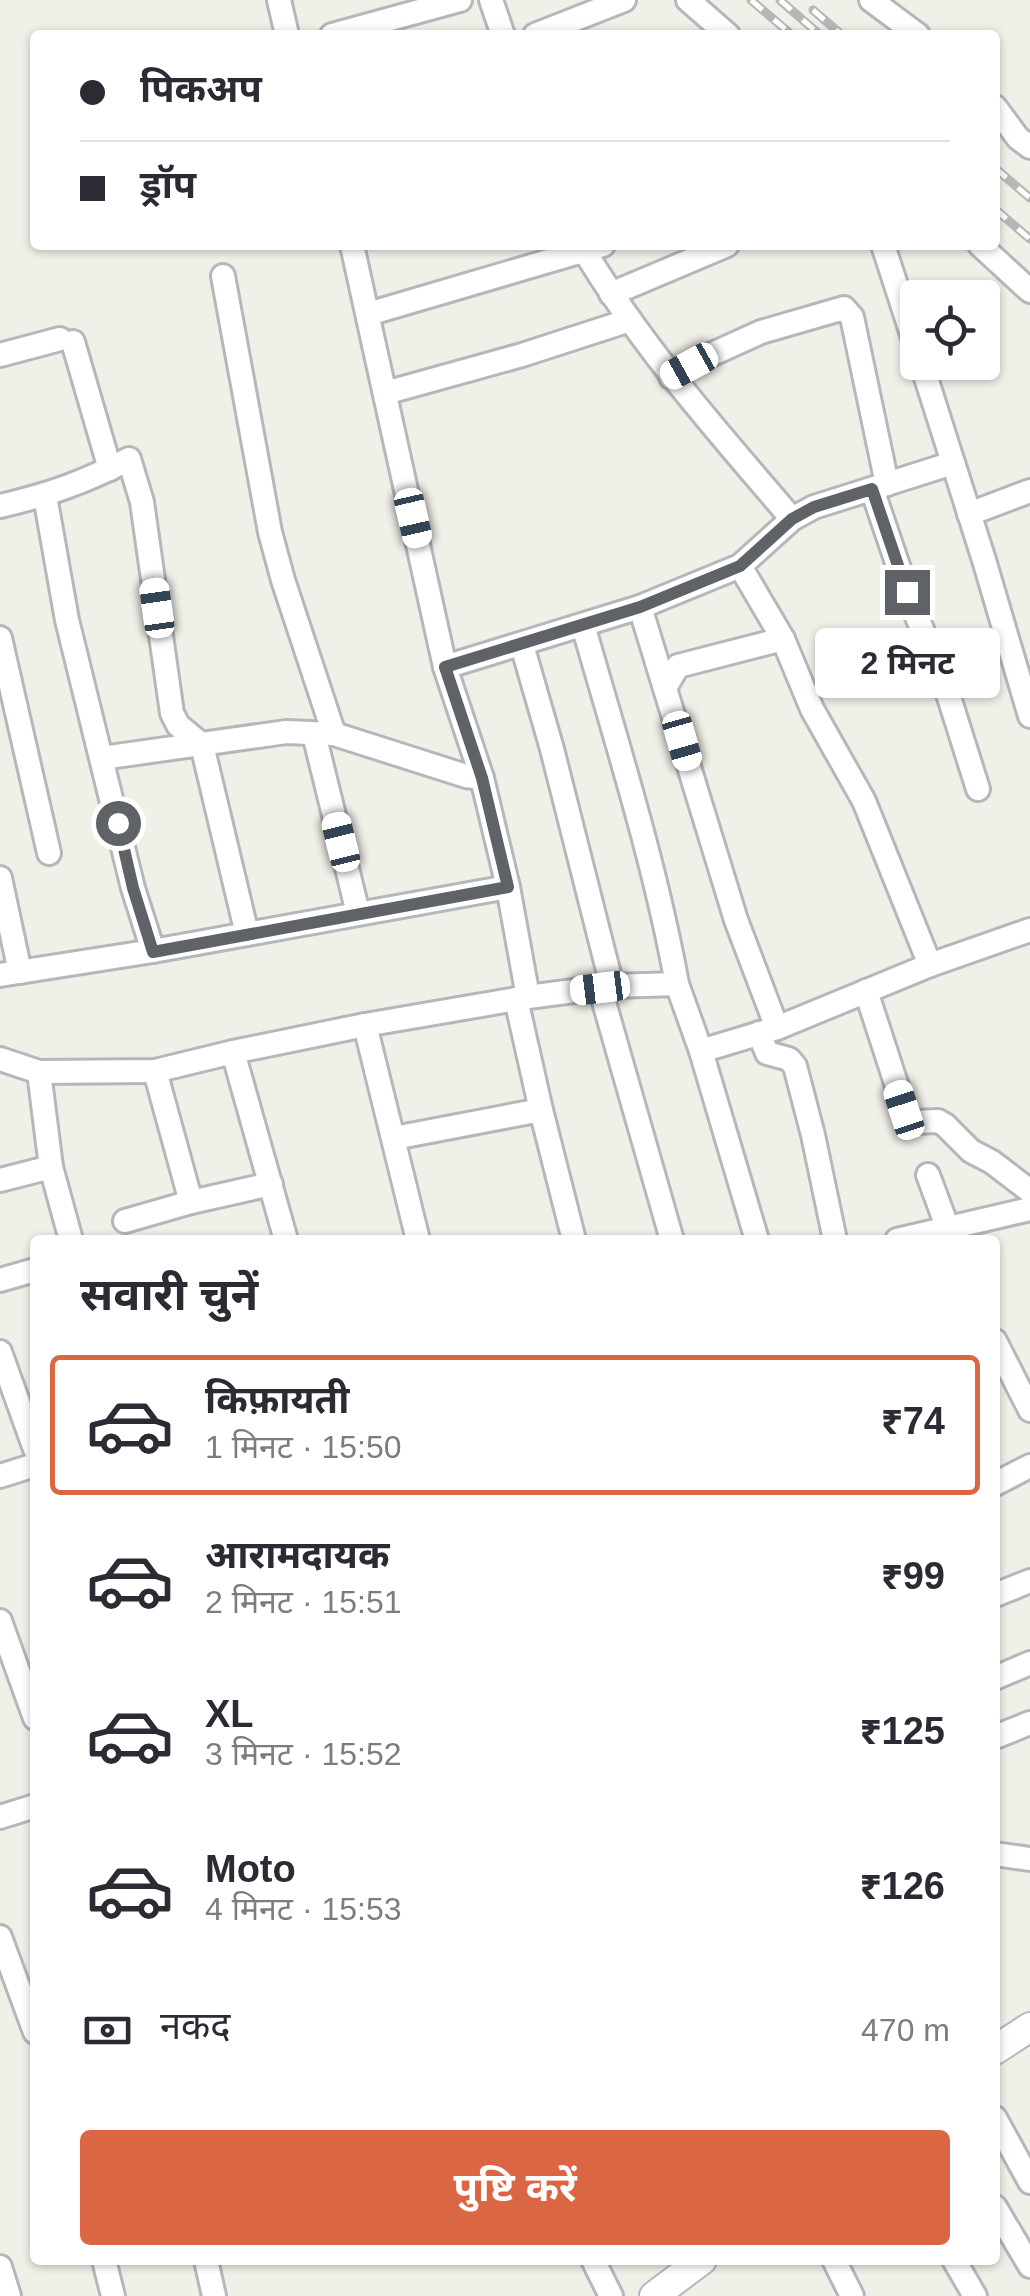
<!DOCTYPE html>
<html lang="hi">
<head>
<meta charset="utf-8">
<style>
  body { margin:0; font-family:Helvetica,"Noto Sans Devanagari",sans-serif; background:#f2f2f3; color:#2b2b33; height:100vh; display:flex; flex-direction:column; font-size:38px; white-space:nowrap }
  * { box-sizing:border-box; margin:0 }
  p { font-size:32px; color:#7c7c81 }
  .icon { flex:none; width:55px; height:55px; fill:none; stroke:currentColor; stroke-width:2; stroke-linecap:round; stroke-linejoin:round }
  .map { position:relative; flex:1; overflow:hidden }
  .sheet { position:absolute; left:30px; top:1235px; width:970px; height:1030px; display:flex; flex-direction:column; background:#fff; border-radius:10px; box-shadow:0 2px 8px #0004 }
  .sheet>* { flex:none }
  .hud { position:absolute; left:30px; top:30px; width:970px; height:220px; border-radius:10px; box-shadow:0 2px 8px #0004; display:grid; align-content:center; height:220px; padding:0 50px; background:#fff }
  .fabs { position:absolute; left:900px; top:280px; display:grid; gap:20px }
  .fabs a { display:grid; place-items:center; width:100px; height:100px; border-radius:10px; background:#fff; box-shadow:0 2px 8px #0004; font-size:50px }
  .end { position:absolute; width:45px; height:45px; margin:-22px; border:12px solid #5f6267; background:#fff; box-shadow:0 0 0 5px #fff }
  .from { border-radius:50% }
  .bubble { position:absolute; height:70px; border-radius:10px; background:#fff; box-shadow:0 2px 8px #0004; font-size:32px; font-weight:700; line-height:70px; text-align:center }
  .car { position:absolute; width:30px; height:60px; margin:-30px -15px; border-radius:12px; box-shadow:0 0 8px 2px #0007; background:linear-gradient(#fff 24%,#345 0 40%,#fff 0 76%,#345 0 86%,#fff 0) }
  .hud b { display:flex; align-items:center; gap:35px; height:95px; font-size:38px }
  .hud b+b { border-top:2px solid #e1e1e2 }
  .hud i { width:25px; height:25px; background:#2b2b33 }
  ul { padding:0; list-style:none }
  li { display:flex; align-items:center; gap:30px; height:140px; margin:0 20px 15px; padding:0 30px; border:5px solid transparent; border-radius:10px }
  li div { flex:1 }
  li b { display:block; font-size:38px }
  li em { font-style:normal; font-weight:700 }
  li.on { border-color:#da6644 }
  li>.icon { width:90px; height:90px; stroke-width:1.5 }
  h2 { padding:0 50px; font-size:45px; line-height:120px }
  .pay { display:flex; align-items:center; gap:25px; height:110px; padding:0 50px; font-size:38px }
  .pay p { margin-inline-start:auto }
  .action { display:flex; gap:20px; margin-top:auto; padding:20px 50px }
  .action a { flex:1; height:115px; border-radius:10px; background:#da6644; color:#fff; font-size:40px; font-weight:700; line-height:115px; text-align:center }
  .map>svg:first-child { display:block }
</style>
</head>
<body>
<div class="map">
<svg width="1030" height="2296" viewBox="0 0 1030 2296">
  <rect width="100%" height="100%" fill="#f0efe8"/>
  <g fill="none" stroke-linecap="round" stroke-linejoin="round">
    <defs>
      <g id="minor">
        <polyline points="279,0 287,35"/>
        <polyline points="491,0 503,35"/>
        <polyline points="688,0 728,35"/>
        <polyline points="871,0 918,35"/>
        <polyline points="332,35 460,0"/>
        <polyline points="535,35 624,0"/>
        <polyline points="995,107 1018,138 1030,147"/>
        <polyline points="352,245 445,667 482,778 508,887 528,997"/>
        <path d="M581,245c59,100 136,186 211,274"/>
        <polyline points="883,245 918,353"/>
        <polyline points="980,245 1030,291"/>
        <polyline points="223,276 270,532 283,580 334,734"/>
        <polyline points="611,294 727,245"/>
        <polyline points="368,314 603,245"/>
        <polyline points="73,342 110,469"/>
        <polyline points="0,355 60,339"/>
        <polyline points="921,362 984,560 1030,716"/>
        <polyline points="671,377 708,356 761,332 844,308 852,317 887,484"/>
        <polyline points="385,393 522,355 630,320"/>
        <polyline points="872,489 907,592 948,694 978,789"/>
        <polyline points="45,496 67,620 133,888 153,951"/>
        <path d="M0,506c48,-11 85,-24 129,-47l13,43 30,211 6,12 24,20 45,189"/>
        <polyline points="969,514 1030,491"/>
        <polyline points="740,566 783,639 812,709 864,801 930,965"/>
        <polyline points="640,607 736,920 777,1028"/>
        <path d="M583,625c34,119 72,238 94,359"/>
        <polyline points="0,638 49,853"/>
        <polyline points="445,667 640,607 740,566 792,519 814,507 953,463"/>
        <polyline points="665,688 678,666 783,639"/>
        <polyline points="314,734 358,913"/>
        <polyline points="102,758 286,732 334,734 466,776 482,778"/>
        <polyline points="0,878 20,972"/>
        <polyline points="0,975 153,951 508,887"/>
        <polyline points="612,986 677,984 701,1051 757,1240"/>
        <polyline points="600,988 672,1240"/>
        <polyline points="866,991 907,1117 914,1122 938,1121 945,1125 971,1151 992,1162 1030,1191"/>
        <polyline points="516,999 541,1110 574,1240"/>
        <polyline points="365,1025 418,1240"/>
        <polyline points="759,1033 767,1053 789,1059 795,1066 813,1135 835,1240"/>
        <polyline points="701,1051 777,1028 930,965 1030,930"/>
        <polyline points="233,1052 286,1240"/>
        <polyline points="0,1059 39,1072 155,1071 233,1052 365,1025 528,997 612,986 552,749 522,645"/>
        <polyline points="155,1071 191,1202"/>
        <polyline points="39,1072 51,1167 71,1240"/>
        <polyline points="394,1138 541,1110"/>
        <polyline points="928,1175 951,1237"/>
        <polyline points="0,1180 51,1167"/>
        <polyline points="125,1221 191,1202 271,1184"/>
        <polyline points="897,1240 1030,1209"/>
        <polyline points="0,1280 35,1270"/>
        <polyline points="995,1341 1030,1410"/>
        <polyline points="0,1352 35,1449"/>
        <polyline points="0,1476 35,1465"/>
        <polyline points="995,1484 1030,1466"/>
        <polyline points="995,1595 1030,1581"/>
        <polyline points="0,1621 35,1718"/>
        <polyline points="995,1678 1030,1663"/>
        <polyline points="995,1737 1030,1723"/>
        <polyline points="0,1817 35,1806"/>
        <polyline points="995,1854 1030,1859"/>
        <polyline points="0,1937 35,2032"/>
        <polyline points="995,2118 1030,2182"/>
        <polyline points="995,2207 1030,2266"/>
        <polyline points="104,2260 113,2296"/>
        <polyline points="206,2260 214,2296"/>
        <polyline points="593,2260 611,2296"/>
        <polyline points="834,2260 852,2296"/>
        <polyline points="954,2260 975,2296"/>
        <polyline points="0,2267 9,2296"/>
      </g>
      <g id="tertiary">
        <polyline points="995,2050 1030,2027"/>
        <polyline points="654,2296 702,2260"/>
      </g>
    </defs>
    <use href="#minor" stroke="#b5b7bb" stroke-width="28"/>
    <use href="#tertiary" stroke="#b5b7bb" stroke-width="32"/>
    <use href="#minor" stroke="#fff" stroke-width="22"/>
    <use href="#tertiary" stroke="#fff" stroke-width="28"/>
    <defs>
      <g id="rail">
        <polyline points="751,0 792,35"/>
        <polyline points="780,0 820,35"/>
        <polyline points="813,10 842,35"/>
        <polyline points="995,168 1030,198"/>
        <polyline points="995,209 1030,239"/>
      </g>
    </defs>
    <use href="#rail" stroke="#b6b6b7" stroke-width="9"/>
    <use href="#rail" stroke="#fff" stroke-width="5" stroke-dasharray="15" stroke-linecap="butt"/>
  </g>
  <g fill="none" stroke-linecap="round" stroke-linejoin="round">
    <polyline stroke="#5f6267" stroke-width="12" points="118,823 133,888 153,952 508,887 482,778 445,667 640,607 740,566 792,519 814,507 872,489 907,592"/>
  </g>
</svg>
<div class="fabs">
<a><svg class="icon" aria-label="locate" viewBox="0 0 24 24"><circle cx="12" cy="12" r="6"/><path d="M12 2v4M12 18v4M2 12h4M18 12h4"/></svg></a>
</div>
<i class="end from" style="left:118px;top:823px"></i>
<i class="end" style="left:907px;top:592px"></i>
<div class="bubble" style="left:815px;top:628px;width:185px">2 मिनट</div>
<i class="car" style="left:689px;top:366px;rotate:241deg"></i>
<i class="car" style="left:413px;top:518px;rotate:167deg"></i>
<i class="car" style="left:157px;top:608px;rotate:352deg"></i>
<i class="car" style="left:682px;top:741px;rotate:164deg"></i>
<i class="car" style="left:341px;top:842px;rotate:346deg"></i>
<i class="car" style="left:600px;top:988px;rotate:263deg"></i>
<i class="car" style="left:904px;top:1110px;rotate:342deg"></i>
<div class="hud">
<b><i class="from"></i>पिकअप</b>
<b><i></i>ड्रॉप</b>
</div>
<section class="sheet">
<h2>सवारी चुनें</h2>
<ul>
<li class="on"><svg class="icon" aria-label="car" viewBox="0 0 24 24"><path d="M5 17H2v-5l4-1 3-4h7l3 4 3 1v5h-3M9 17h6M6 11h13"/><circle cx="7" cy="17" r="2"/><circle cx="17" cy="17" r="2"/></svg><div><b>किफ़ायती</b><p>1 मिनट · 15:50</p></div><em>₹74</em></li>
<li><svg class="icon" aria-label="car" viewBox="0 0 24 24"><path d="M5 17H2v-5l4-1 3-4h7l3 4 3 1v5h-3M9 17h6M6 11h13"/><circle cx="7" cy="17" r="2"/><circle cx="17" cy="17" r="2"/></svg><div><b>आरामदायक</b><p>2 मिनट · 15:51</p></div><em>₹99</em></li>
<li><svg class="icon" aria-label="car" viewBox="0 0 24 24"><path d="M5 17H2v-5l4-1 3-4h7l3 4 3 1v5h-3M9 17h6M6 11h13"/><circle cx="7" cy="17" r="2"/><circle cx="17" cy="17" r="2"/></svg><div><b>XL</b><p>3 मिनट · 15:52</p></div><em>₹125</em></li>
<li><svg class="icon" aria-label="car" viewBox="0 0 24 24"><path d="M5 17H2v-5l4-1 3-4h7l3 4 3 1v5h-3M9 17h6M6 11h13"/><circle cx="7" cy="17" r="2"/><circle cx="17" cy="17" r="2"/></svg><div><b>Moto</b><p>4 मिनट · 15:53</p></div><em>₹126</em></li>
</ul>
<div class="pay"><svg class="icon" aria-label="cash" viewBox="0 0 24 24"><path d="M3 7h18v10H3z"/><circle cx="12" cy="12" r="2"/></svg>नकद<p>470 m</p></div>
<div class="action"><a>पुष्टि करें</a></div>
</section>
</div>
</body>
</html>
